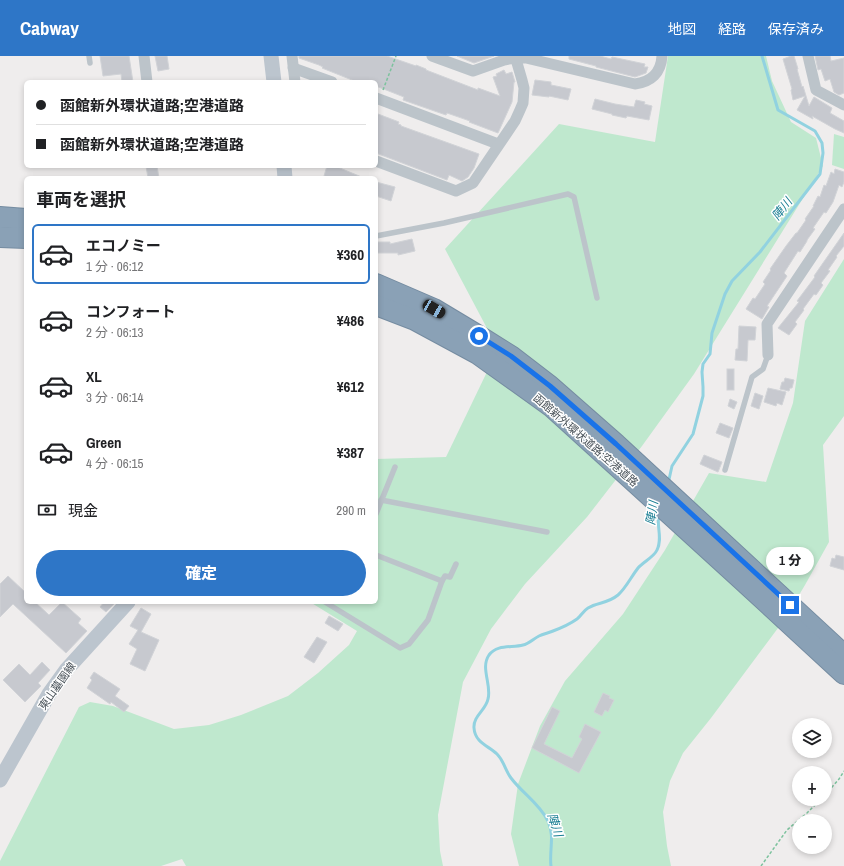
<!DOCTYPE html>
<html lang="ja">
<head>
<meta charset="utf-8">
<style>
  body { margin:0; font-family:"Archivo Narrow","Noto Sans JP",sans-serif; background:#f6f6f6; color:#202124; height:100vh; display:flex; flex-direction:column; font-size:15px; white-space:nowrap }
  * { box-sizing:border-box; margin:0 }
  p { font-size:13px; color:#757577 }
  .icon { flex:none; width:22px; height:22px; fill:none; stroke:currentColor; stroke-width:2; stroke-linecap:round; stroke-linejoin:round }
  .map { position:relative; flex:1; overflow:hidden }
  .drawer { position:absolute; left:24px; top:120px; width:354px; height:428px; display:flex; flex-direction:column; background:#fff; border-radius:6px; box-shadow:0 2px 6px #0003 }
  .drawer>* { flex:none }
  .top-card { position:absolute; left:24px; top:24px; width:354px; height:88px; border-radius:6px; box-shadow:0 2px 6px #0003; display:grid; align-content:center; height:88px; padding:0 12px; background:#fff }
  .buttons { position:absolute; left:792px; top:662px; display:grid; gap:8px }
  .buttons a { display:grid; place-items:center; width:40px; height:40px; border-radius:50%; background:#fff; box-shadow:0 2px 6px #0003; font-size:20px }
  .end { position:absolute; width:18px; height:18px; margin:-9px; border:5px solid #1a73e8; background:#fff; box-shadow:0 0 0 2px #fff }
  .from { border-radius:50% }
  .bubble { position:absolute; height:28px; border-radius:14px; background:#fff; box-shadow:0 2px 6px #0003; font-size:13px; font-weight:800; line-height:28px; text-align:center }
  .car { position:absolute; width:12px; height:24px; margin:-12px -6px; border-radius:5px; box-shadow:0 0 3px 1px #0007; background:linear-gradient(#222 24%,#8ab4d8 0 40%,#222 0 76%,#8ab4d8 0 86%,#222 0) }
  .top-card b { display:flex; align-items:center; gap:14px; height:38px; font-size:15px }
  .top-card b+b { border-top:1px solid #e0e0e0 }
  .top-card i { width:10px; height:10px; background:#202124 }
  ul { padding:0; list-style:none }
  li { display:flex; align-items:center; gap:12px; height:60px; margin:0 8px 6px; padding:0 4px; border:2px solid transparent; border-radius:6px }
  li div { flex:1 }
  li b { display:block; font-size:15px }
  li em { font-style:normal; font-weight:800 }
  li.current { border-color:#2e76c7 }
  li>.icon { width:36px; height:36px; stroke-width:1.5 }
  h2 { padding:0 12px; font-size:18px; line-height:48px }
  .pay { display:flex; align-items:center; gap:10px; height:44px; padding:0 12px; font-size:15px }
  .pay p { margin-inline-start:auto }
  .primary-button { display:flex; gap:8px; margin-top:auto; padding:8px 12px }
  .primary-button a { flex:1; height:46px; border-radius:24px; background:#2e76c7; color:#fff; font-size:16px; font-weight:800; line-height:46px; text-align:center }
  header { display:flex; align-items:center; gap:24px; box-sizing:border-box; height:56px; padding:0 20px; background:#2e76c7; color:#fff }
  header strong { font-size:19px }
  nav { display:flex; gap:22px; margin-inline-start:auto; font-size:14px }
  .map>svg:first-child { display:block }
</style>
</head>
<body>
<header>
<strong>Cabway</strong>
<nav><a>地図</a><a>経路</a><a>保存済み</a></nav>
</header>
<div class="map">
<svg width="844" height="810" viewBox="0 0 844 810">
  <rect width="100%" height="100%" fill="#efeded"/>
  <g fill="#bfe8ce">
    <polygon points="668,0 766,0 772,25 791,66 816,82 823,110 694,318 642,390 587,461 525,528 491,573 463,626 438,759 440,795 443,810 186,810 182,803 161,810 0,810 0,805 79,651 90,646 113,650 174,673 209,669 241,659 288,640 318,617 349,589 357,575 310,546 376,546 376,403 446,401 498,293 445,193 559,68 655,86"/>
    <polygon points="834,78 844,81 844,113 832,109"/>
    <polygon points="844,203 844,360 823,389 829,486 805,529 784,564 711,662 683,697 670,725 663,756 667,790 671,810 519,810 511,778 518,728 540,670 565,625 623,558 665,494 709,417 766,426 793,347 805,265"/>
  </g>
  <g fill="none" stroke-linecap="round" stroke-linejoin="round">
    <g stroke="#91d2e0" stroke-width="3">
      <polyline points="668,428 672,410 693,378 703,340 703,331 702,316 703,308 710,298 712,277 725,238 732,225 760,196 820,118 823,97 822,87 815,75 778,54 762,0"/>
      <path d="M551,810c-2,-15 4,-30 -3,-45 -9,-18 -25,-27 -37,-43 -6,-8 -7,-17 -14,-24 -8,-8 -22,-11 -23,-26 -1,-12 12,-18 14,-29 4,-14 -8,-31 1,-44 8,-11 23,-7 34,-10 6,-1 10,-6 16,-9 4,-2 9,-3 14,-5 8,-3 17,-7 24,-12 4,-3 6,-8 11,-11 10,-6 19,-4 30,-13 8,-7 13,-18 20,-27 5,-6 16,-11 19,-18 6,-12 -1,-24 2,-36"/>
    </g>
  </g>
  <g fill="#c7c9cf" stroke="#d1d3d7">
    <polygon points="100,0 129,0 133,26 122,26 121,18 103,20"/>
    <polygon points="155,0 167,0 169,13 158,15"/>
    <polygon points="299,0 387,0 416,10 416,9 426,13 426,14 478,34 478,32 500,40 493,21 497,20 496,18 504,14 506,18 512,16 515,26 514,26 512,46 498,77 469,66 470,65 447,57 446,59 403,44 404,41 376,30 376,26 357,26 322,12 323,11 319,9 299,2"/>
    <polygon points="457,0 494,0 474,7"/>
    <polygon points="569,0 600,0 611,3 612,1 645,8 644,11 648,11 646,17 635,21 596,11 596,10 569,3"/>
    <polygon points="791,0 794,0 798,13 797,13 802,31 803,30 809,50 814,41 832,52 830,57 844,65 844,77 835,73 812,60 813,63 797,54 805,40 793,44 791,34 792,33 783,3"/>
    <polygon points="815,0 830,0 831,5 844,2 844,37 839,39 834,36 830,23 825,25 821,13 818,14"/>
    <polygon points="535,24 551,26 551,29 571,33 568,44 549,40 549,41 532,39"/>
    <polygon points="595,43 615,48 634,51 636,44 645,46 644,48 652,50 649,64 627,60 626,62 612,59 612,58 592,53"/>
    <polygon points="378,58 399,66 398,68 401,69 401,70 479,98 474,112 468,121 462,125 449,119 447,124 376,97 376,64"/>
    <polygon points="146,110 157,110 159,122 148,122"/>
    <polygon points="327,110 335,110 364,122 330,122 324,120"/>
    <polygon points="835,113 844,116 844,126 842,131 839,129 833,146 826,157 824,156 813,172 815,173 807,184 807,185 800,196 798,195 784,217 787,220 767,250 769,251 762,263 746,253 753,242 755,243 765,228 763,226 771,214 770,213 786,190 796,177 797,177 806,164 805,163 814,150 813,150 818,140 820,141 824,129 826,130 831,116 834,118"/>
    <polygon points="376,126 395,131 391,145 376,140"/>
    <polygon points="844,177 844,190 836,200 837,201 828,214 830,215 821,227 823,229 816,239 814,238 803,253 804,254 795,266 797,268 789,279 778,272 799,246 797,245 815,221 814,220 823,207"/>
    <polygon points="412,183 415,195 398,199 398,197 376,197 376,186 390,186 390,188"/>
    <polygon points="739,270 756,271 755,284 748,284 747,305 735,304 736,293 738,293"/>
    <rect x="727" y="313" width="7" height="21"/>
    <polygon points="785,322 794,324 792,332 790,332 789,335 780,333 782,326 784,326"/>
    <polygon points="768,332 786,336 782,349 777,347 776,350 764,346"/>
    <polygon points="755,337 763,340 759,353 751,350"/>
    <polygon points="730,343 737,346 734,353 728,350"/>
    <polygon points="720,367 733,372 729,382 716,377"/>
    <polygon points="704,399 722,406 718,416 700,408"/>
    <polygon points="836,499 844,501 844,514 830,510 832,502 835,503"/>
    <polygon points="8,520 26,537 26,546 35,546 49,559 62,546 81,563 78,567 87,575 66,597 13,548 0,561 0,528"/>
    <polygon points="104,546 116,546 106,556 100,551"/>
    <polygon points="141,552 151,558 141,576 159,584 145,615 130,608 137,593 129,588 138,574 130,570"/>
    <polygon points="329,560 343,568 338,575 325,567"/>
    <polygon points="317,581 327,586 314,607 304,601"/>
    <polygon points="42,606 50,614 38,627 41,630 25,646 3,624 19,608 30,619"/>
    <polygon points="94,616 120,633 115,640 129,650 124,656 111,646 110,648 87,632 92,624 90,622"/>
    <polygon points="603,637 610,640 609,642 614,644 608,656 605,654 602,660 594,656"/>
    <polygon points="552,651 560,655 544,688 572,702 582,683 579,681 585,668 601,676 579,717 532,692"/>
  </g>
  <g fill="none" stroke-linecap="round" stroke-linejoin="round">
    <defs>
      <g id="highway">
        <polyline points="0,161 26,163"/>
        <polyline points="0,181 26,182"/>
        <polyline points="376,228 434,253 479,280 511,300 550,330 616,388 844,599"/>
        <polyline points="376,249 415,264 478,298 552,351 740,522 844,618"/>
      </g>
    </defs>
    <use href="#highway" stroke="#758ca1" stroke-width="22"/>
    <g stroke="#7cc29d" stroke-width="1.5" stroke-dasharray="3 2" stroke-linecap="butt">
      <polyline points="383,34 396,0"/>
      <polyline points="825,739 839,723 844,715"/>
      <polyline points="761,810 787,774 807,757 821,743"/>
    </g>
    <g stroke="#bcc4ca" stroke-width="5.5">
      <polyline points="89,0 90,7"/>
      <polyline points="376,180 444,167 568,138 574,141 597,242"/>
      <polyline points="725,414 752,321 763,313 768,299"/>
      <polyline points="381,444 547,476"/>
      <polyline points="376,458 395,411"/>
      <polyline points="376,499 442,525 445,520 450,521 456,508"/>
      <polyline points="325,546 400,592 409,588 428,564 442,525"/>
    </g>
    <g stroke="#bcc4ca" stroke-width="11">
      <polyline points="144,0 147,26"/>
      <polyline points="292,0 295,26"/>
      <path d="M432,0l41,15 31,-11 11,-2h11l109,26c16,-2 26,-11 27,-28"/>
      <polyline points="808,0 816,34 844,49"/>
      <polyline points="293,12 332,26"/>
      <polyline points="376,42 498,88"/>
      <polyline points="376,105 456,135 473,127 515,65 520,54 523,47 524,32 522,24 515,0"/>
      <polyline points="768,299 767,268 844,153"/>
    </g>
    <g stroke="#bcc5ce" stroke-width="15">
      <polyline points="271,0 274,26"/>
      <polyline points="284,110 285,122"/>
      <polyline points="0,724 49,638 67,613 128,546"/>
    </g>
    <use href="#highway" stroke="#8aa1b6" stroke-width="20"/>
  </g>
  <g fill="none" stroke-linecap="round" stroke-linejoin="round">
    <polyline stroke="#1a73e8" stroke-width="5" points="479,280 511,300 550,330 616,388 790,549"/>
  </g>
  <g text-anchor="middle" dominant-baseline="central" stroke-width="3" stroke-linejoin="round" paint-order="stroke">
    <g font-size="11" fill="#475057" stroke="#fff">
      <text transform="translate(586 384) rotate(41)">函館新外環状道路;空港道路</text>
      <text transform="translate(57 630) rotate(-55)">東山墓園線</text>
    </g>
    <g font-size="12" font-style="italic" fill="#1d8095" stroke="#fff">
      <text transform="translate(782 153) rotate(-52)">陣川</text>
      <text transform="translate(652 457) rotate(-82)">陣川</text>
      <text transform="translate(555 769) rotate(72)">陣川</text>
    </g>
  </g>
</svg>
<div class="buttons">
<a><svg class="icon" aria-label="layers" viewBox="0 0 24 24"><path d="M12 4l9 5-9 5-9-5zM3 14l9 5 9-5"/></svg></a>
<a>+</a>
<a>−</a>
</div>
<i class="end from" style="left:479px;top:280px"></i>
<i class="end" style="left:790px;top:549px"></i>
<div class="bubble" style="left:766px;top:491px;width:48px">1 分</div>
<i class="car" style="left:434px;top:253px;rotate:120deg"></i>
<div class="top-card">
<b><i class="from"></i>函館新外環状道路;空港道路</b>
<b><i></i>函館新外環状道路;空港道路</b>
</div>
<section class="drawer">
<h2>車両を選択</h2>
<ul>
<li class="current"><svg class="icon" aria-label="car" viewBox="0 0 24 24"><path d="M5 17H2v-5l4-1 3-4h7l3 4 3 1v5h-3M9 17h6M6 11h13"/><circle cx="7" cy="17" r="2"/><circle cx="17" cy="17" r="2"/></svg><div><b>エコノミー</b><p>1 分 · 06:12</p></div><em>¥360</em></li>
<li><svg class="icon" aria-label="car" viewBox="0 0 24 24"><path d="M5 17H2v-5l4-1 3-4h7l3 4 3 1v5h-3M9 17h6M6 11h13"/><circle cx="7" cy="17" r="2"/><circle cx="17" cy="17" r="2"/></svg><div><b>コンフォート</b><p>2 分 · 06:13</p></div><em>¥486</em></li>
<li><svg class="icon" aria-label="car" viewBox="0 0 24 24"><path d="M5 17H2v-5l4-1 3-4h7l3 4 3 1v5h-3M9 17h6M6 11h13"/><circle cx="7" cy="17" r="2"/><circle cx="17" cy="17" r="2"/></svg><div><b>XL</b><p>3 分 · 06:14</p></div><em>¥612</em></li>
<li><svg class="icon" aria-label="car" viewBox="0 0 24 24"><path d="M5 17H2v-5l4-1 3-4h7l3 4 3 1v5h-3M9 17h6M6 11h13"/><circle cx="7" cy="17" r="2"/><circle cx="17" cy="17" r="2"/></svg><div><b>Green</b><p>4 分 · 06:15</p></div><em>¥387</em></li>
</ul>
<div class="pay"><svg class="icon" aria-label="cash" viewBox="0 0 24 24"><path d="M3 7h18v10H3z"/><circle cx="12" cy="12" r="2"/></svg>現金<p>290 m</p></div>
<div class="primary-button"><a>確定</a></div>
</section>
</div>
</body>
</html>
